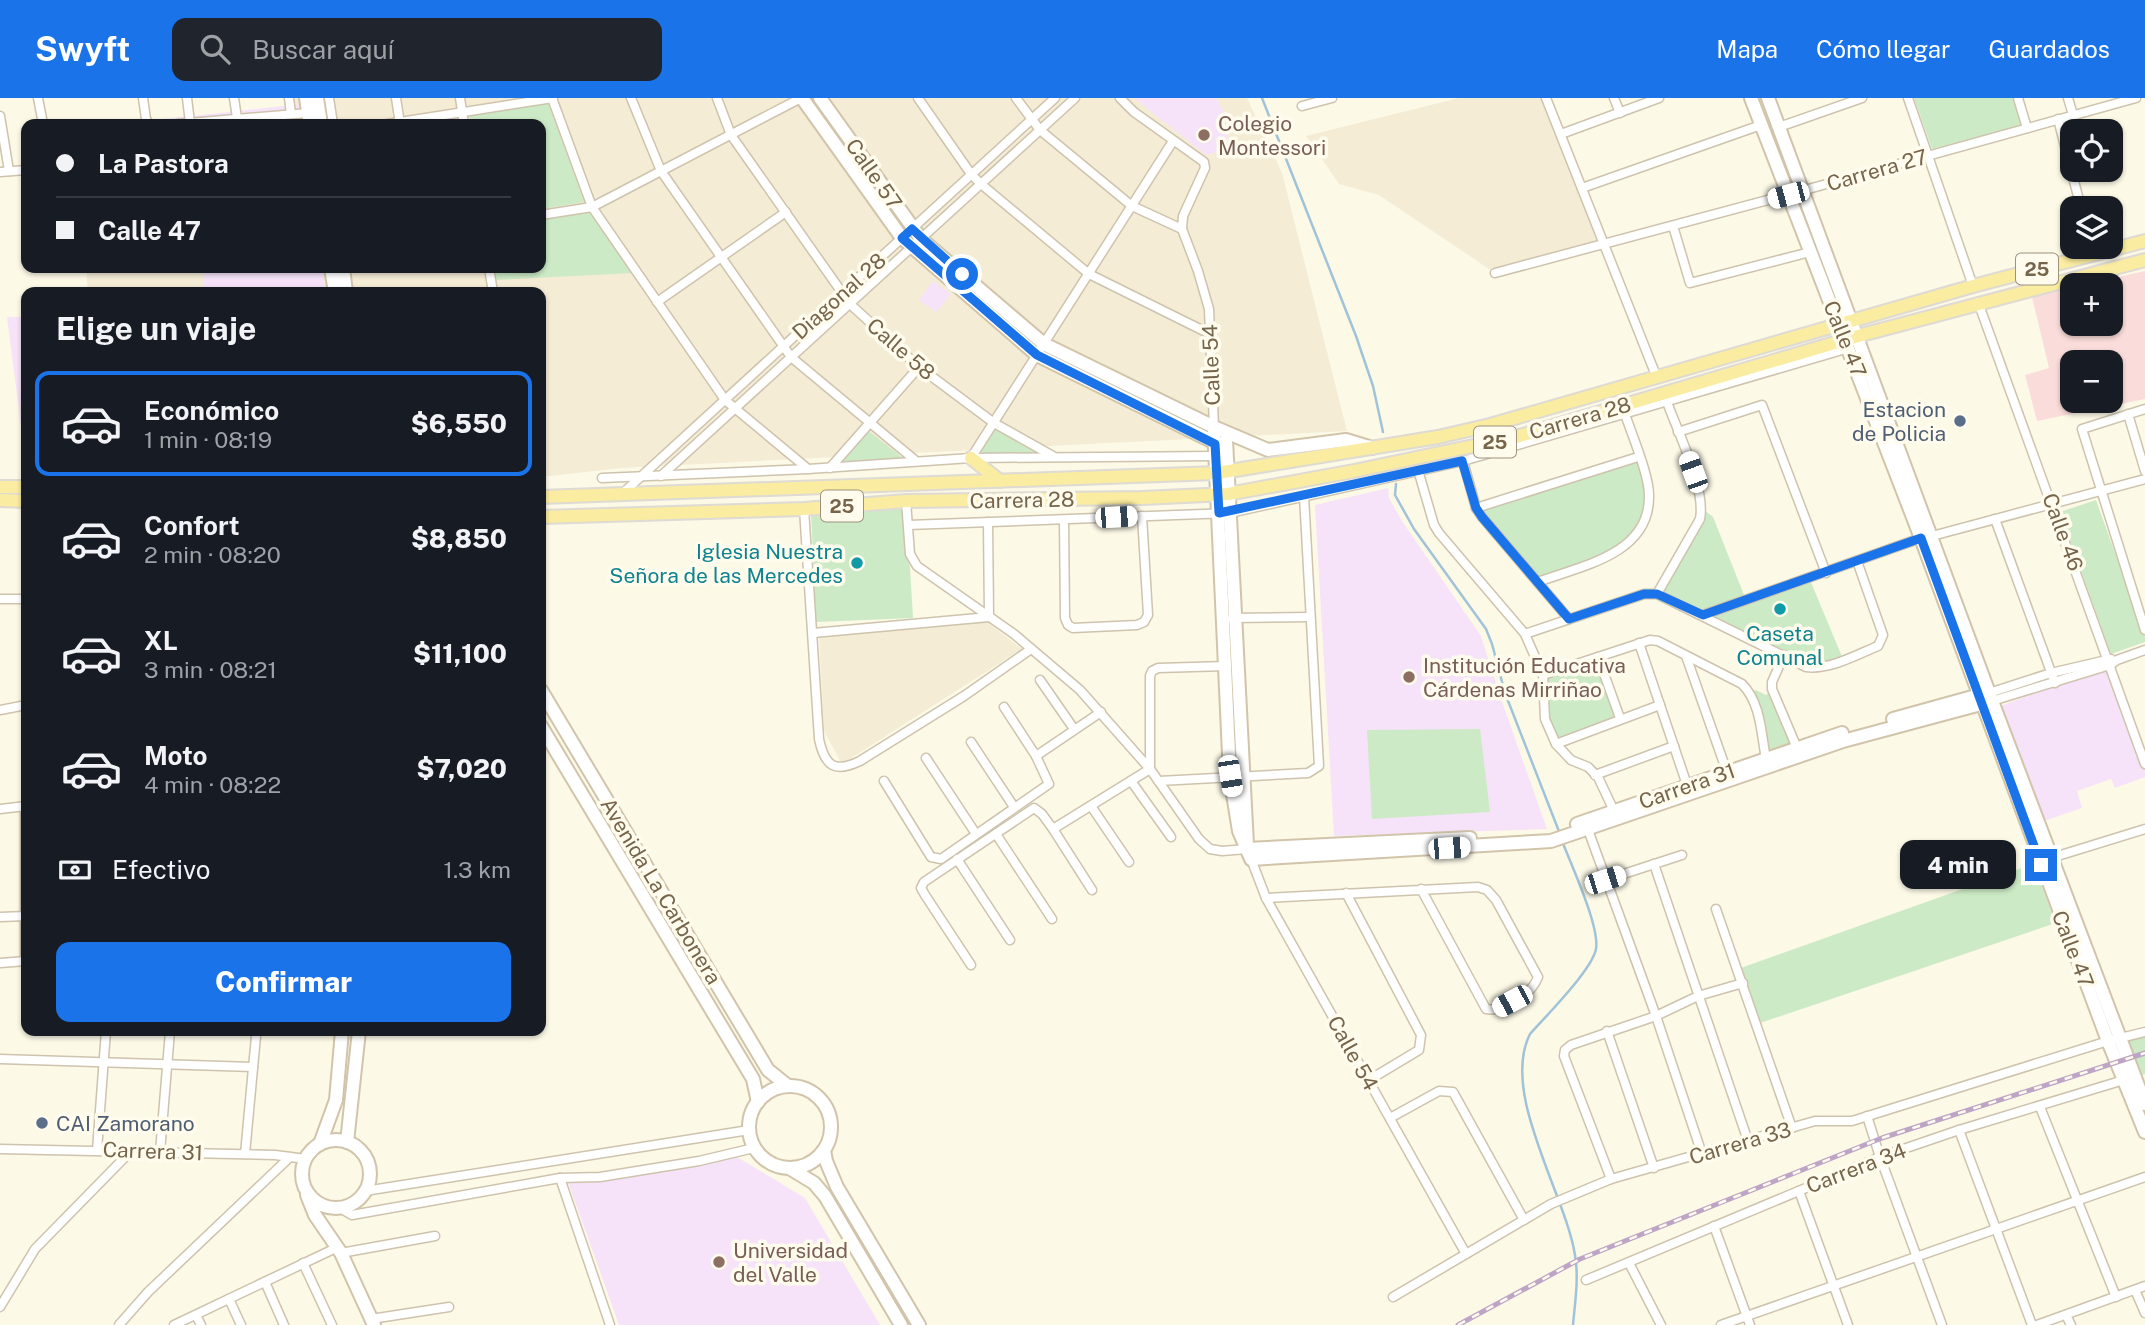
<!DOCTYPE html>
<html lang="es">
<head>
<meta charset="utf-8">
<style>
  body { margin:0; font-family:"Public Sans",sans-serif; background:#20242c; color:#f1f3f6; height:100vh; display:flex; flex-direction:column; font-size:26px; white-space:nowrap }
  * { box-sizing:border-box; margin:0 }
  p { font-size:23px; color:#9ea1a6 }
  .icon { flex:none; width:38px; height:38px; fill:none; stroke:currentColor; stroke-width:2; stroke-linecap:round; stroke-linejoin:round }
  .map { position:relative; flex:1; overflow:hidden }
  .sheet { position:absolute; left:21px; top:189px; width:525px; height:749px; display:flex; flex-direction:column; background:#171b24; border-radius:14px; box-shadow:0 2px 5px #0004 }
  .sheet>* { flex:none }
  .guide { position:absolute; left:21px; top:21px; width:525px; height:154px; border-radius:14px; box-shadow:0 2px 5px #0004; display:grid; align-content:center; height:154px; padding:0 35px; background:#171b24 }
  .tools { position:absolute; left:2060px; top:21px; display:grid; gap:14px }
  .tools a { display:grid; place-items:center; width:63px; height:63px; border-radius:14px; background:#171b24; box-shadow:0 2px 5px #0004; font-size:35px }
  .end { position:absolute; width:32px; height:32px; margin:-16px; border:9px solid #1a73e8; background:#fff; box-shadow:0 0 0 4px #fff }
  .from { border-radius:50% }
  .bubble { position:absolute; height:49px; border-radius:14px; background:#171b24; box-shadow:0 2px 5px #0004; font-size:23px; font-weight:800; line-height:49px; text-align:center }
  .car { position:absolute; width:21px; height:42px; margin:-21px -10px; border-radius:9px; box-shadow:0 0 5px 2px #0007; background:linear-gradient(#fff 24%,#345 0 40%,#fff 0 76%,#345 0 86%,#fff 0) }
  .guide b { display:flex; align-items:center; gap:24px; height:66px; font-size:26px }
  .guide b+b { border-top:2px solid #363941 }
  .guide i { width:18px; height:18px; background:#f1f3f6 }
  ul { padding:0; list-style:none }
  li { display:flex; align-items:center; gap:21px; height:105px; margin:0 14px 10px; padding:0 21px; border:4px solid transparent; border-radius:14px }
  li div { flex:1 }
  li b { display:block; font-size:26px }
  li em { font-style:normal; font-weight:800 }
  li.on { border-color:#1a73e8 }
  li>.icon { width:63px; height:63px; stroke-width:1.5 }
  h2 { padding:0 35px; font-size:32px; line-height:84px }
  .pay { display:flex; align-items:center; gap:18px; height:77px; padding:0 35px; font-size:26px }
  .pay p { margin-inline-start:auto }
  .cta { display:flex; gap:14px; margin-top:auto; padding:14px 35px }
  .cta a { flex:1; height:80px; border-radius:14px; background:#1a73e8; color:#fff; font-size:28px; font-weight:800; line-height:80px; text-align:center }
  header { display:flex; align-items:center; gap:42px; box-sizing:border-box; height:98px; padding:0 35px; background:#1a73e8; color:#fff }
  header strong { font-size:33px }
  nav { display:flex; gap:38px; margin-inline-start:auto; font-size:24px }
  .search { width:490px; height:63px; background:#20242c; display:flex; align-items:center; gap:18px; box-sizing:border-box; padding:0 24px; border-radius:14px; color:#9ea1a6; font-size:26px }
  .map>svg:first-child { display:block }
</style>
</head>
<body>
<header>
<strong>Swyft</strong>
<div class="search"><svg class="icon" aria-label="search" viewBox="0 0 24 24"><circle cx="10" cy="10" r="6"/><path d="M15 15l6 6"/></svg>Buscar aquí</div>
<nav><a>Mapa</a><a>Cómo llegar</a><a>Guardados</a></nav>
</header>
<div class="map">
<svg width="2145" height="1227" viewBox="0 0 2145 1227">
  <rect width="100%" height="100%" fill="#fcf9e7"/>
  <g fill="#f4ecd5">
    <polygon points="287,0 1247,0 1282,75 1347,333 621,370 541,379 541,194 318,194 314,170 541,170 541,26 291,26"/>
    <polygon points="1459,0 1546,0 1605,146 1495,175 1379,97 1339,86 1306,38"/>
    <polygon points="86,170 202,170 205,194 88,194"/>
    <polygon points="987,524 1022,551 842,666 824,633 819,539"/>
  </g>
  <g fill="#f6e3f9">
    <polygon points="1134,0 1216,0 1228,21 1227,52 1206,57"/>
    <polygon points="303,6 306,26 117,26"/>
    <polygon points="202,170 323,170 325,194 205,194"/>
    <polygon points="933,183 951,196 936,214 919,202"/>
    <polygon points="7,219 26,219 26,366"/>
    <polygon points="1388,390 1389,400 1402,423 1481,538 1500,598 1547,731 1334,738 1315,407"/>
    <polygon points="2109,569 2145,671 2145,679 2115,690 2111,681 2077,693 2082,710 2041,724 2000,608"/>
    <polygon points="737,1059 805,1100 880,1227 619,1227 568,1084"/>
  </g>
  <path fill="#faddda" fill-rule="evenodd" d="M2145,173v128l-108,22 -12,-46 24,-7 -17,-71 40,-9v36h38v-39h-27zM2072,264h38v39h-38z"/>
  <g fill="#cceac5">
    <polygon points="1914,0 2014,0 2022,27 1932,51"/>
    <polygon points="548,5 584,104 541,111 541,26 471,26 470,18"/>
    <polygon points="592,114 635,175 494,182 493,170 541,170 541,122"/>
    <polygon points="996,330 1040,357 980,355"/>
    <polygon points="867,332 903,360 842,364"/>
    <polygon points="1638,359 1647,387 1645,424 1625,449 1538,484 1476,410"/>
    <polygon points="2096,402 2145,539 2145,544 2111,556 2060,414"/>
    <polygon points="902,408 910,470 913,520 816,524 811,415"/>
    <polygon points="1704,412 1713,419 1746,502 1703,517 1659,495"/>
    <polygon points="1810,482 1843,561 1817,566 1797,563 1705,518"/>
    <polygon points="1598,559 1620,620 1556,646 1545,621 1543,577"/>
    <polygon points="1772,591 1797,650 1766,661 1751,595 1756,592 1766,597"/>
    <polygon points="1480,631 1490,714 1372,721 1367,632"/>
    <polygon points="2033,766 2056,825 1757,926 1738,871"/>
    <polygon points="2145,934 2145,976 2134,979 2119,940"/>
  </g>
  <g fill="none" stroke-linecap="round" stroke-linejoin="round">
    <g stroke="#a1c3d8" stroke-width="2.5">
      <polyline points="1262,0 1356,238 1373,288 1383,334"/>
      <polyline points="1396,386 1395,397 1414,431 1486,531 1492,546 1505,595 1560,736"/>
      <path d="M1562,743c9,23 38,86 34,108 -4,21 -50,67 -66,85 -30,59 35,159 45,221 4,23 0,47 -2,70"/>
    </g>
    <defs>
      <g id="street">
        <polyline points="38,0 43,26"/>
        <polyline points="143,0 146,21 149,26"/>
        <polyline points="187,0 190,25"/>
        <polyline points="234,0 237,20"/>
        <polyline points="289,0 291,16"/>
        <polyline points="329,0 333,26"/>
        <polyline points="396,0 400,26"/>
        <polyline points="460,0 464,26"/>
        <polyline points="552,0 592,109 725,302 808,371"/>
        <polyline points="631,0 661,73 791,259 916,363"/>
        <polyline points="717,0 731,37 850,206 919,269 994,325 1053,358"/>
        <polyline points="918,0 971,76 981,86 1089,176 1210,236"/>
        <polyline points="1016,0 1040,32 1132,108 1182,131"/>
        <polyline points="1120,0 1134,14 1204,64 1205,70 1183,118 1182,131 1198,173 1209,211 1214,329"/>
        <polyline points="1546,0 1657,280"/>
        <polyline points="1614,0 1620,15"/>
        <polyline points="1908,0 1973,188"/>
        <polyline points="2018,0 2027,30"/>
        <polyline points="2068,0 2073,17"/>
        <polyline points="1302,8 1332,0"/>
        <polyline points="0,18 9,73"/>
        <polyline points="2058,21 2081,110"/>
        <polyline points="177,26 308,15"/>
        <polyline points="387,26 553,0"/>
        <polyline points="1779,29 1862,0"/>
        <polyline points="1561,36 1659,0"/>
        <polyline points="0,74 26,72"/>
        <polyline points="1582,90 1761,27"/>
        <polyline points="541,117 592,109 801,0"/>
        <polyline points="1673,128 1690,185 1810,154"/>
        <polyline points="489,170 493,194"/>
        <polyline points="1495,175 1794,95 2136,0"/>
        <polyline points="657,204 786,114"/>
        <polyline points="1978,204 2145,666"/>
        <polyline points="2145,311 2082,331 2145,532"/>
        <polyline points="2128,316 2145,373"/>
        <polyline points="1678,334 1762,307 1826,475"/>
        <polyline points="971,360 1173,43"/>
        <polyline points="1463,363 1476,410 1482,419 1569,521"/>
        <polyline points="830,370 919,269"/>
        <polyline points="1418,372 1434,427 1439,435 1525,536 1543,577 1545,621 1556,646 1571,662 1588,669 1598,679 1614,713"/>
        <polyline points="661,378 1075,0"/>
        <polyline points="602,380 808,371 971,360 1216,358"/>
        <polyline points="623,395 1055,0"/>
        <polyline points="906,403 910,456 917,468 1014,536 1080,592 1150,671 1199,741 1210,751 1222,753 1247,751"/>
        <polyline points="1476,410 1638,359"/>
        <path d="M804,411l15,230c6,28 16,34 41,22l104,-65 67,-47"/>
        <polyline points="1995,421 2055,585"/>
        <polyline points="1064,422 1065,520 1068,527 1073,530 1137,527 1144,524 1148,517 1142,418"/>
        <polyline points="908,427 1230,415 1463,363 1849,250"/>
        <polyline points="1932,438 2145,381"/>
        <path d="M1538,484c42,-16 111,-27 111,-85 1,-20 -17,-62 -24,-83"/>
        <path d="M1657,496l43,-75c6,-31 -22,-86 -33,-117"/>
        <polyline points="0,501 26,501"/>
        <polyline points="1703,517 1921,440"/>
        <polyline points="1232,520 1310,519"/>
        <polyline points="813,535 989,519 988,424"/>
        <path d="M1525,536l119,-40h13l149,73c24,3 50,-12 72,-21l5,-11 -26,-74"/>
        <polyline points="1639,545 1687,687"/>
        <polyline points="1784,557 1772,584 1772,591 1797,650"/>
        <polyline points="1686,558 1727,674"/>
        <polyline points="1598,559 1620,620"/>
        <path d="M1543,577l107,-35 8,1 84,43c19,19 19,49 24,75"/>
        <polyline points="1040,582 1074,631"/>
        <polyline points="1989,595 2051,575 2111,561"/>
        <polyline points="1992,603 2110,567 2117,562 2145,552"/>
        <polyline points="1004,609 1036,658"/>
        <polyline points="0,612 26,607"/>
        <polyline points="971,644 1014,709"/>
        <polyline points="1556,646 1660,607"/>
        <polyline points="926,660 976,736"/>
        <polyline points="1595,677 1674,648"/>
        <polyline points="884,683 931,759 941,761 1049,686 1036,658 1101,614"/>
        <polyline points="1131,683 1171,739"/>
        <polyline points="1159,683 1308,675 1319,668 1304,398"/>
        <polyline points="1091,708 1129,764"/>
        <polyline points="0,711 26,708"/>
        <polyline points="1587,729 1656,918 1702,1056"/>
        <polyline points="1053,731 1092,792"/>
        <polyline points="996,736 1052,821"/>
        <polyline points="2051,760 2145,731"/>
        <polyline points="957,761 1010,842"/>
        <polyline points="1251,761 1266,800 1466,1156"/>
        <polyline points="1654,766 1748,1043"/>
        <polyline points="1605,782 1682,757"/>
        <polyline points="1346,795 1421,937 1419,952 1369,982"/>
        <path d="M1266,800l212,-11 9,3 9,10 42,77c-6,17 -34,35 -52,32l-65,-120"/>
        <polyline points="1716,811 1792,1030"/>
        <polyline points="0,819 26,818"/>
        <polyline points="25,864 25,708"/>
        <polyline points="0,865 26,863"/>
        <polyline points="971,867 925,797 921,790 924,784 1034,710 1042,716 1053,731 1150,671 1150,578 1152,573 1158,570 1227,568"/>
        <polyline points="1607,933 1654,1070"/>
        <polyline points="0,961 253,969"/>
        <polyline points="2040,1009 2116,1199"/>
        <polyline points="1867,1018 1880,1059 1942,1227"/>
        <polyline points="1390,1020 1439,993 1453,994 1524,1122"/>
        <polyline points="1959,1032 2032,1227"/>
        <polyline points="0,1051 275,1057 306,1061"/>
        <polyline points="97,1052 106,933"/>
        <polyline points="160,1054 170,933"/>
        <polyline points="245,1056 256,938"/>
        <polyline points="560,1080 610,1227"/>
        <polyline points="1611,1081 1564,958 1565,952 1571,947 1656,918 1698,898 1743,885"/>
        <polyline points="365,1093 749,1032"/>
        <polyline points="1799,1093 1848,1227"/>
        <polyline points="340,1110 352,1117 560,1080 600,1079 699,1063 754,1050"/>
        <polyline points="1714,1128 1750,1227"/>
        <polyline points="341,1155 435,1138"/>
        <polyline points="303,1165 332,1227"/>
        <polyline points="1629,1165 1661,1227"/>
        <polyline points="1586,1182 1880,1059 1959,1032 2127,981"/>
        <polyline points="265,1184 284,1227"/>
        <polyline points="2135,1192 2145,1215"/>
        <polyline points="1393,1199 1551,1106 1611,1081 1815,1023 1852,1023 2108,943 2145,934"/>
        <polyline points="229,1201 241,1227"/>
        <polyline points="0,1209 35,1151 131,1053"/>
        <polyline points="196,1217 201,1227"/>
        <polyline points="2066,1217 2071,1227"/>
        <polyline points="371,1221 449,1209"/>
        <polyline points="119,1227 148,1194 290,1059"/>
        <polyline points="174,1227 338,1149"/>
        <polyline points="1721,1227 2145,1079"/>
        <polyline points="2037,1227 2145,1188"/>
      </g>
      <g id="secondary">
        <polyline points="306,0 310,26"/>
        <polyline points="317,0 321,26"/>
        <polyline points="802,0 902,140 1037,257 1226,350"/>
        <polyline points="820,0 921,141 1044,246 1214,329 1268,352 1346,342 1372,350"/>
        <polyline points="1751,0 1921,440 2108,943 2145,1034"/>
        <polyline points="1768,0 1992,603 2145,1006"/>
        <polyline points="331,170 335,194"/>
        <polyline points="343,170 346,194"/>
        <polyline points="1214,329 1230,678 1239,733 1251,761 1551,743 1843,643 1992,603"/>
        <polyline points="1226,342 1247,747"/>
        <polyline points="541,592 768,972 788,988"/>
        <polyline points="1893,621 1987,595"/>
        <polyline points="541,628 753,981 758,1004"/>
        <polyline points="1577,726 1842,635"/>
        <polyline points="1247,751 1470,740"/>
        <circle cx="790" cy="1029" r="41"/>
        <circle cx="336" cy="1076" r="34"/>
        <polyline points="347,1044 359,933"/>
        <polyline points="320,1046 336,1002 342,933"/>
        <polyline points="824,1052 826,1063 837,1089 919,1227"/>
        <polyline points="791,1071 814,1085 825,1098 901,1227"/>
        <polyline points="307,1097 315,1117 341,1155 374,1227"/>
      </g>
      <g id="primary">
        <polyline points="971,360 1000,383"/>
        <polyline points="0,389 26,389"/>
        <polyline points="541,399 1217,375 1438,339 1490,327 1973,188 2145,143"/>
        <polyline points="0,402 26,403"/>
        <polyline points="541,419 804,411 906,403 1142,400 1228,396 1354,373 1516,339 1865,236 2145,162"/>
      </g>
    </defs>
    <use href="#street" stroke="#cec3ad" stroke-width="11"/>
    <use href="#secondary" stroke="#d1c4aa" stroke-width="16"/>
    <use href="#primary" stroke="#dedad4" stroke-width="16"/>
    <use href="#street" stroke="#fff" stroke-width="8"/>
    <use href="#secondary" stroke="#fff" stroke-width="12"/>
    <use href="#primary" stroke="#faeca0" stroke-width="12"/>
    <defs>
      <polyline id="rail" points="1458,1227 1580,1161 1882,1040 2145,955"/>
    </defs>
    <use href="#rail" stroke="#bea5c6" stroke-width="5"/>
    <use href="#rail" stroke="#fffced" stroke-width="2.5" stroke-dasharray="8" stroke-linecap="butt"/>
  </g>
  <g fill="none" stroke-linecap="round" stroke-linejoin="round">
    <polyline stroke="#1a73e8" stroke-width="9" points="962,176 912,131 902,140 1037,257 1215,346 1219,415 1462,363 1476,410 1482,419 1569,521 1644,496 1657,496 1703,517 1921,440 2041,767"/>
  </g>
  <g fill="#8d6e63" stroke="#fffced" stroke-width="2.5">
    <circle cx="1204" cy="37" r="7"/>
    <circle cx="1409" cy="579" r="7"/>
    <circle cx="719" cy="1164" r="7"/>
  </g>
  <g fill="#5c6f8a" stroke="#fffced" stroke-width="2.5">
    <circle cx="1960" cy="323" r="7"/>
    <circle cx="42" cy="1025" r="7"/>
  </g>
  <g fill="#0f9aa8" stroke="#fffced" stroke-width="2.5">
    <circle cx="857" cy="465" r="7"/>
    <circle cx="1780" cy="511" r="7"/>
  </g>
  <g text-anchor="middle" dominant-baseline="central" stroke-width="7" stroke-linejoin="round" paint-order="stroke">
    <g fill="#fffced" stroke="#9f927c" stroke-width="2">
      <rect x="2016" y="155.5" width="42" height="31" rx="5"/>
      <rect x="1474" y="328.5" width="42" height="31" rx="5"/>
      <rect x="821" y="392.5" width="42" height="31" rx="5"/>
    </g>
    <g font-size="19" font-weight="bold" fill="#76644b">
      <text x="2037" y="171">25</text>
      <text x="1495" y="344">25</text>
      <text x="842" y="408">25</text>
    </g>
    <g font-size="21" fill="#785e54" stroke="#fffced" text-anchor="start">
      <text x="1218" y="25">Colegio<tspan x="1218" dy="24">Montessori</tspan></text>
      <text x="1423" y="567">Institución Educativa<tspan x="1423" dy="24">Cárdenas Mirriñao</tspan></text>
      <text x="733" y="1152">Universidad<tspan x="733" dy="24">del Valle</tspan></text>
    </g>
    <g font-size="21" fill="#76644b" stroke="#fffced">
      <text transform="translate(1877 72) rotate(-16)">Carrera 27</text>
      <text transform="translate(874 76) rotate(55)">Calle 57</text>
      <text transform="translate(839 198) rotate(-42)">Diagonal 28</text>
      <text transform="translate(1845 241) rotate(68)">Calle 47</text>
      <text transform="translate(901 251) rotate(41)">Calle 58</text>
      <text transform="translate(1211 267) rotate(-92)">Calle 54</text>
      <text transform="translate(1580 320) rotate(-16)">Carrera 28</text>
      <text transform="translate(1022 402) rotate(-1)">Carrera 28</text>
      <text transform="translate(2063 434) rotate(70)">Calle 46</text>
      <text transform="translate(1687 688) rotate(-19)">Carrera 31</text>
      <text transform="translate(661 793) rotate(59)">Avenida La Carbonera</text>
      <text transform="translate(2073 851) rotate(69)">Calle 47</text>
      <text transform="translate(1353 955) rotate(61)">Calle 54</text>
      <text transform="translate(1740 1045) rotate(-16)">Carrera 33</text>
      <text transform="translate(153 1053) rotate(2)">Carrera 31</text>
      <text transform="translate(1856 1070) rotate(-21)">Carrera 34</text>
    </g>
    <g font-size="21" fill="#4e5e75" stroke="#fffced" text-anchor="end">
      <text x="1946" y="311">Estacion<tspan x="1946" dy="24">de Policia</tspan></text>
      <text x="56" y="1025" text-anchor="start">CAI Zamorano</text>
    </g>
    <g font-size="21" fill="#0d838f" stroke="#fffced" text-anchor="end">
      <text x="843" y="453">Iglesia Nuestra<tspan x="843" dy="24">Señora de las Mercedes</tspan></text>
      <text x="1780" y="535" text-anchor="middle">Caseta<tspan x="1780" dy="24">Comunal</tspan></text>
    </g>
  </g>
</svg>
<div class="tools">
<a><svg class="icon" aria-label="locate" viewBox="0 0 24 24"><circle cx="12" cy="12" r="6"/><path d="M12 2v4M12 18v4M2 12h4M18 12h4"/></svg></a>
<a><svg class="icon" aria-label="layers" viewBox="0 0 24 24"><path d="M12 4l9 5-9 5-9-5zM3 14l9 5 9-5"/></svg></a>
<a>+</a>
<a>−</a>
</div>
<i class="end from" style="left:962px;top:176px"></i>
<i class="end" style="left:2041px;top:767px"></i>
<div class="bubble" style="left:1900px;top:742px;width:116px">4 min</div>
<i class="car" style="left:1788px;top:97px;rotate:255deg"></i>
<i class="car" style="left:1693px;top:374px;rotate:340deg"></i>
<i class="car" style="left:1116px;top:419px;rotate:87deg"></i>
<i class="car" style="left:1230px;top:678px;rotate:171deg"></i>
<i class="car" style="left:1449px;top:750px;rotate:86deg"></i>
<i class="car" style="left:1605px;top:782px;rotate:72deg"></i>
<i class="car" style="left:1512px;top:903px;rotate:242deg"></i>
<div class="guide">
<b><i class="from"></i>La Pastora</b>
<b><i></i>Calle 47</b>
</div>
<section class="sheet">
<h2>Elige un viaje</h2>
<ul>
<li class="on"><svg class="icon" aria-label="car" viewBox="0 0 24 24"><path d="M5 17H2v-5l4-1 3-4h7l3 4 3 1v5h-3M9 17h6M6 11h13"/><circle cx="7" cy="17" r="2"/><circle cx="17" cy="17" r="2"/></svg><div><b>Económico</b><p>1 min · 08:19</p></div><em>$6,550</em></li>
<li><svg class="icon" aria-label="car" viewBox="0 0 24 24"><path d="M5 17H2v-5l4-1 3-4h7l3 4 3 1v5h-3M9 17h6M6 11h13"/><circle cx="7" cy="17" r="2"/><circle cx="17" cy="17" r="2"/></svg><div><b>Confort</b><p>2 min · 08:20</p></div><em>$8,850</em></li>
<li><svg class="icon" aria-label="car" viewBox="0 0 24 24"><path d="M5 17H2v-5l4-1 3-4h7l3 4 3 1v5h-3M9 17h6M6 11h13"/><circle cx="7" cy="17" r="2"/><circle cx="17" cy="17" r="2"/></svg><div><b>XL</b><p>3 min · 08:21</p></div><em>$11,100</em></li>
<li><svg class="icon" aria-label="car" viewBox="0 0 24 24"><path d="M5 17H2v-5l4-1 3-4h7l3 4 3 1v5h-3M9 17h6M6 11h13"/><circle cx="7" cy="17" r="2"/><circle cx="17" cy="17" r="2"/></svg><div><b>Moto</b><p>4 min · 08:22</p></div><em>$7,020</em></li>
</ul>
<div class="pay"><svg class="icon" aria-label="cash" viewBox="0 0 24 24"><path d="M3 7h18v10H3z"/><circle cx="12" cy="12" r="2"/></svg>Efectivo<p>1.3 km</p></div>
<div class="cta"><a>Confirmar</a></div>
</section>
</div>
</body>
</html>
